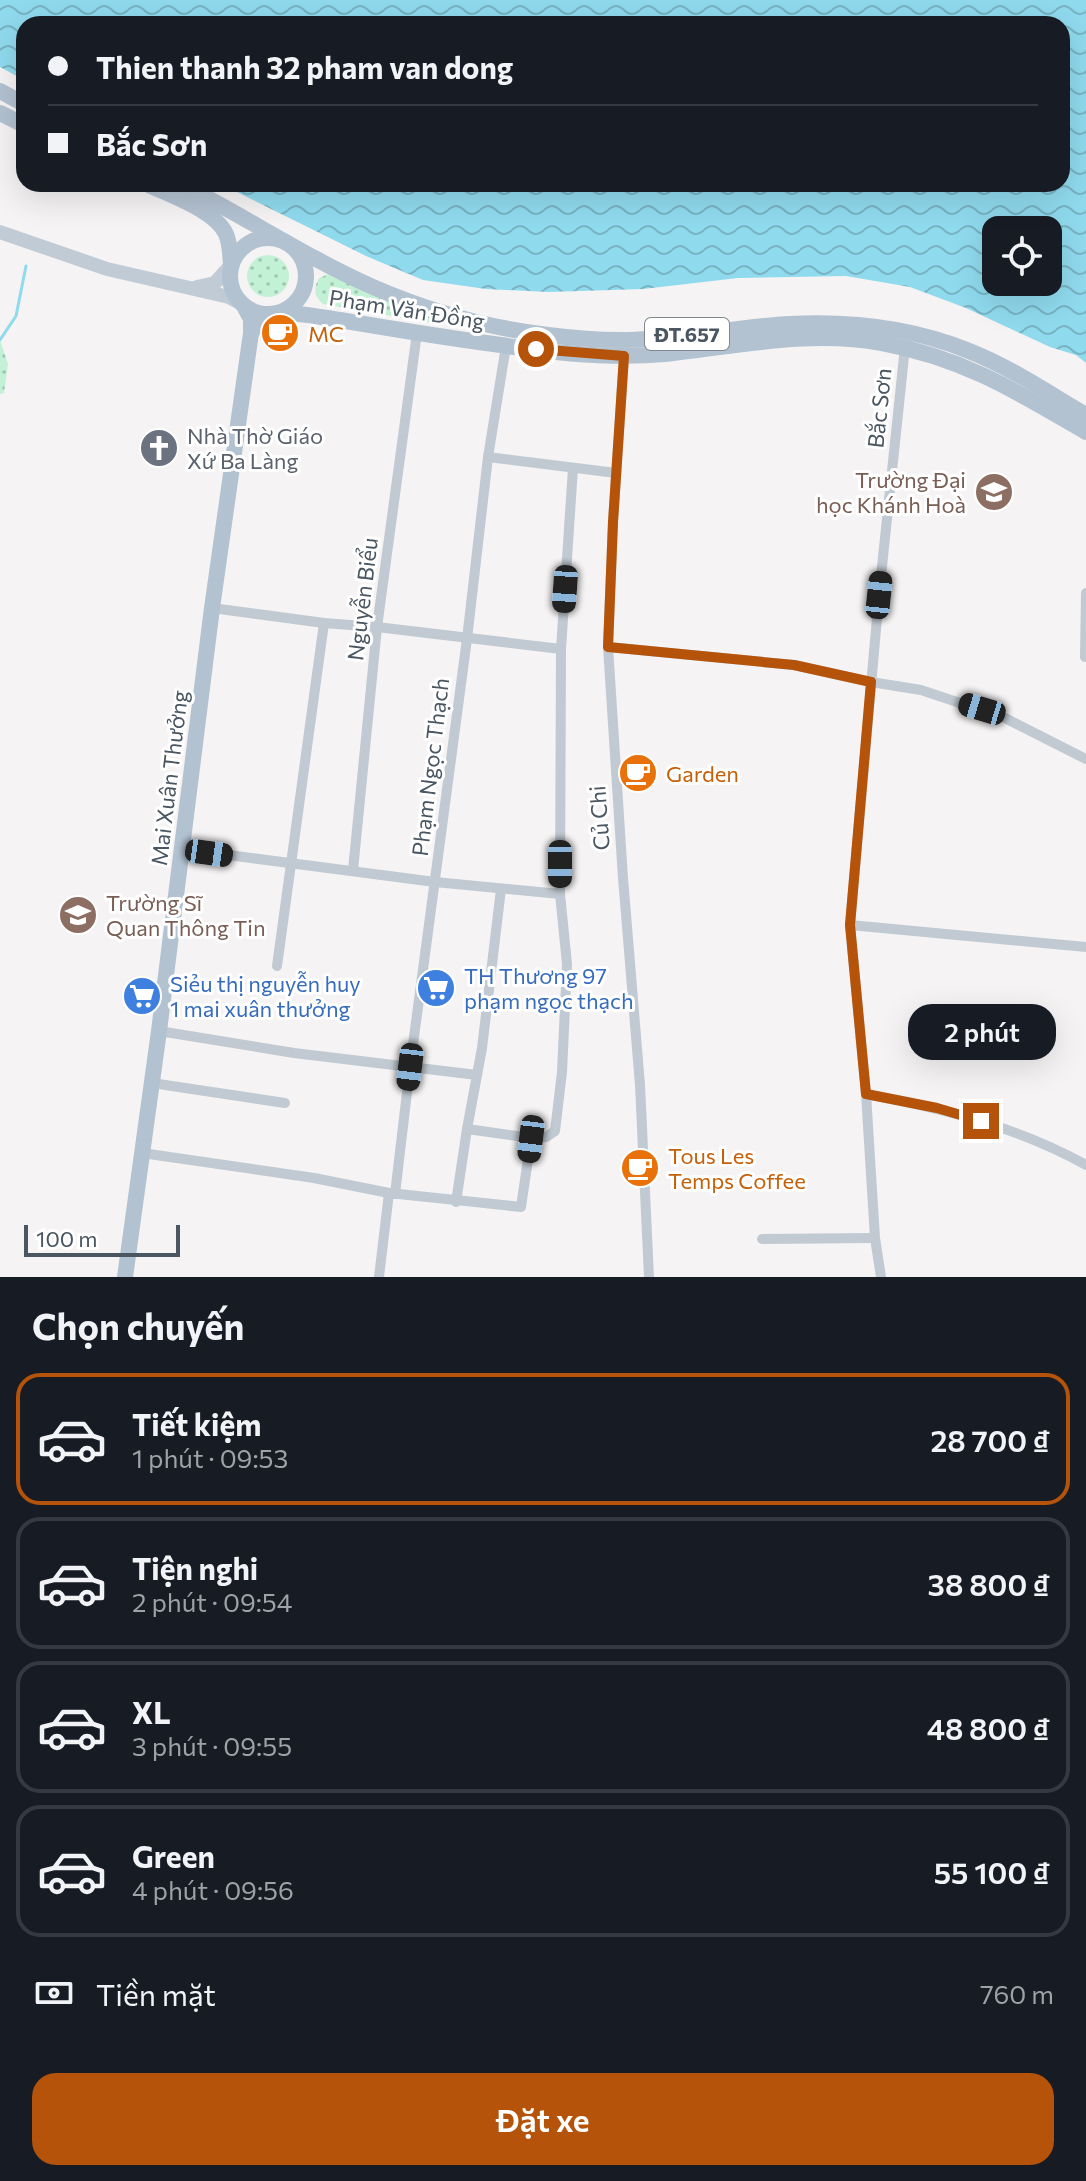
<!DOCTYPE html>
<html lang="vi">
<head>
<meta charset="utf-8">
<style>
  body { margin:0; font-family:Commissioner,sans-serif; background:#242831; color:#f1f3f6; height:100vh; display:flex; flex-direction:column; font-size:30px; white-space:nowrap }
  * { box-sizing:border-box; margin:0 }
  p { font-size:26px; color:#9ea1a6 }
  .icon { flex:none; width:44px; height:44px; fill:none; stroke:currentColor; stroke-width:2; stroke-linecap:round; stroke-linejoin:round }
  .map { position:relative; height:1277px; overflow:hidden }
  .side { display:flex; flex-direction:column; background:#171b24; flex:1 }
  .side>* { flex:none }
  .top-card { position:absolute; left:16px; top:16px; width:1054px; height:176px; border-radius:24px; box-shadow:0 8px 32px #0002; display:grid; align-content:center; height:176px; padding:0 32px; background:#171b24 }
  .buttons { position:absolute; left:982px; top:216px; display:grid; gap:16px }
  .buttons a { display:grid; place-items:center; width:80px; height:80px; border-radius:16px; background:#171b24; box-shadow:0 8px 32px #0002; font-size:40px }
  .scale { position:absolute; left:24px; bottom:20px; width:156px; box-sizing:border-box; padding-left:8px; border:4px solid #4a5661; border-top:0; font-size:22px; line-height:28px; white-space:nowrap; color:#4a5661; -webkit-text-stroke:6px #fff; paint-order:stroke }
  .end { position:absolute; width:36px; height:36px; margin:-18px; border:10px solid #b45309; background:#fff; box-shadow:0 0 0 4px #fff }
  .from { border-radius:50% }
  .bubble { position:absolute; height:56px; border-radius:24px; background:#171b24; box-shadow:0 8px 32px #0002; font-size:26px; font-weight:600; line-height:56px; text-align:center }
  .car { position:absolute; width:24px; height:48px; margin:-24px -12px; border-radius:10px; box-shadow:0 0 6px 2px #0007; background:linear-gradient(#222 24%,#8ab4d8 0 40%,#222 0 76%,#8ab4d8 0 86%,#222 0) }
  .top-card b { display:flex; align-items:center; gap:28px; height:76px; font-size:30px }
  .top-card b+b { border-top:2px solid #363941 }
  .top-card i { width:20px; height:20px; background:#f1f3f6 }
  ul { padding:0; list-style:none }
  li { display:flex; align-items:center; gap:24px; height:132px; margin:0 16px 12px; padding:0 16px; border:4px solid #363941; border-radius:24px }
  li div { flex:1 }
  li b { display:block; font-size:30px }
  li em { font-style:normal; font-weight:600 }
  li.selected { border-color:#b45309 }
  li>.icon { width:72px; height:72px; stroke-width:1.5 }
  h2 { padding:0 32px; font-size:36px; line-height:96px }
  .pay { display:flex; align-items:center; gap:20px; height:88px; padding:0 32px; font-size:30px }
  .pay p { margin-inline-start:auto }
  .action { display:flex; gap:16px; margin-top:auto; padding:16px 32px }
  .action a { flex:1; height:92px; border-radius:24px; background:#b45309; color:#fff; font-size:32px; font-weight:600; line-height:92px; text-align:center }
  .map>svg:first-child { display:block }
</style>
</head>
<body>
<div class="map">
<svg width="1086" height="1277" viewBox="0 0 1086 1277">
  <defs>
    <pattern id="grass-dots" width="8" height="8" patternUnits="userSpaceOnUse" patternTransform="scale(2)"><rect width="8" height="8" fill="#c3f1d5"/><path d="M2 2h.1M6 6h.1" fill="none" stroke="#a0c6b0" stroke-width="1.8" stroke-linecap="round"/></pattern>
    <pattern id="water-waves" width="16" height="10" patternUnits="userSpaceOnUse" patternTransform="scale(2)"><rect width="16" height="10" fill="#90daee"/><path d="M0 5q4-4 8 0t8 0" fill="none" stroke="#78b4c4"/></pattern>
  </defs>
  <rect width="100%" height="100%" fill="#f5f3f3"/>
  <g fill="url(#grass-dots)">
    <circle cx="268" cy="276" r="21"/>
    <path d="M331,273l59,29 43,16 1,3 -3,2 -108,-19c-9,-8 -10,-15 -4,-26z"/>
    <polygon points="0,340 8,364 4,393 0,394"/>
  </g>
  <path fill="url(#water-waves)" fill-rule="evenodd" d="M0,0h1086v363l-10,-8 -26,-8 -84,-39 -56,-21 -64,-11 -108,2 -95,11 -95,3 -62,-3 -63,-9 -57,-24 -145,-72h841v-160h-1038v56l-24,-13zM996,230h52v52h-52z"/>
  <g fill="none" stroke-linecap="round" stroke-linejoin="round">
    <polyline stroke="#90daee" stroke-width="3" points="0,340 16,316 26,266"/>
    <g stroke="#c1cad2" stroke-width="10">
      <polyline points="624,356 613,522 608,647 623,878 640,1085 649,1277"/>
      <polyline points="488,457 616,473"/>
      <polyline points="212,608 324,623 377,627 561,649"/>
      <polyline points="608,647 794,665 871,682 921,690 1005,718 1086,759"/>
      <polyline points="1085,657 1086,593"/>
      <polyline points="182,849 435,882 560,894"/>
      <polyline points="353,870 377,627 417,333"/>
      <polyline points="850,925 1086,947"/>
      <polyline points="277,966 324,623"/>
      <polyline points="159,1031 294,1053 477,1075"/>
      <polyline points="152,1083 285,1103"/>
      <path d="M866,1094c76,14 152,33 220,71"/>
      <polyline points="467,1129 532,1138"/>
      <polyline points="142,1153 314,1178 389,1193 521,1207 531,1139 546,1137 555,1131 562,1072 567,964 560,894 561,649 573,468"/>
      <polyline points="395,1194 410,1067 467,639 488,457 506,346"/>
      <polyline points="456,1202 467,1129 482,1048 501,889"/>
      <polyline points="762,1239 875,1238"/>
      <polyline points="379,1277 389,1193"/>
      <polyline points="881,1277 875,1238 866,1094 850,925 879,595 905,347"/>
    </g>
    <g stroke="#c1cbd6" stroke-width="14">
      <polyline points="0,232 107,269 229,297 244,305"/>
      <polyline points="197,287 215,283 231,265"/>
    </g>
    <g stroke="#b3c2d1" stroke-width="16">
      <polyline points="0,91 24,104"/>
      <polyline points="0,113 24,125"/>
      <path d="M147,184c22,11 68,26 79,50 4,9 4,20 5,30"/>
      <path d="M181,184c65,33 126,74 192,103 55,24 116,41 175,48 24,3 49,5 73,5 56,0 113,-13 169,-16 60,-3 123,4 179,27 41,16 79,42 117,64"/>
      <circle cx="268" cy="276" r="38"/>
      <path d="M251,333c6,-9 12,-16 23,-19 14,-4 50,4 66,6 53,9 107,18 161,25 52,8 111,14 164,9 72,-8 144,-24 217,-11 81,15 134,48 204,89"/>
      <polyline points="125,1277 159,1031 212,608 251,333 251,319 244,306"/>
    </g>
  </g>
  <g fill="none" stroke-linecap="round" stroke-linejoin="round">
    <polyline stroke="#b45309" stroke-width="10" points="536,349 624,356 613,522 608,647 794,665 871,682 850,925 866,1094 937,1108 981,1121"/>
  </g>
  <defs>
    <symbol id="cafe-disc" viewBox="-11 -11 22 22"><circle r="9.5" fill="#e8710a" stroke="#fff"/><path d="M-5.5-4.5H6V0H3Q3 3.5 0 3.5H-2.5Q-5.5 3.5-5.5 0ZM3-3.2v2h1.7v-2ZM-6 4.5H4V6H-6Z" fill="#fff"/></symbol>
    <symbol id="church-disc" viewBox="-11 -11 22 22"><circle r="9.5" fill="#6b7280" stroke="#fff"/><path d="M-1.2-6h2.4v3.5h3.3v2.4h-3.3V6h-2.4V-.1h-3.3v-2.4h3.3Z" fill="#fff"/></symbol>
    <symbol id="university-disc" viewBox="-11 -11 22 22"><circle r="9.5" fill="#8d6e63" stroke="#fff"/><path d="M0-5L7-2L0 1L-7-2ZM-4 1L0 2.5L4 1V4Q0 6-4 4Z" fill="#fff"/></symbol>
    <symbol id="supermarket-disc" viewBox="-11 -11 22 22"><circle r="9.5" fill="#3f7fe0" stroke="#fff"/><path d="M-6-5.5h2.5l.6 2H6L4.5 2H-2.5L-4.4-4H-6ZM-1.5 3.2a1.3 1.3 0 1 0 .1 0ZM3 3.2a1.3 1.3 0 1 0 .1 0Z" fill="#fff"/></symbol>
  </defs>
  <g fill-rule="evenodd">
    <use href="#cafe-disc" x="258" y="311" width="44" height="44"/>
    <use href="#church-disc" x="137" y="426" width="44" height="44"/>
    <use href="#university-disc" x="972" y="470" width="44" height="44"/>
    <use href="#cafe-disc" x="616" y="751" width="44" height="44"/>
    <use href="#university-disc" x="56" y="893" width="44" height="44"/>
    <use href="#supermarket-disc" x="414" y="966" width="44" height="44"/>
    <use href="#supermarket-disc" x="120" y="974" width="44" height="44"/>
    <use href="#cafe-disc" x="618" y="1146" width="44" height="44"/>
  </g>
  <g text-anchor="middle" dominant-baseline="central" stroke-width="6" stroke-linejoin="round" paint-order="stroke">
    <rect fill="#fff" stroke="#808990" stroke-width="2" x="645" y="318" width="84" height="32" rx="6"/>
    <g font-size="20" font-weight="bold" fill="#4a5661">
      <text x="687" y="334">ĐT.657</text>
    </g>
    <g font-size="22" fill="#4a5661" stroke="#fff">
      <text transform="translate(407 309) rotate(9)">Phạm Văn Đồng</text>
      <text transform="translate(879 408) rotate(-84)">Bắc Sơn</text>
      <text transform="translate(362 599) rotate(-83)">Nguyễn Biểu</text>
      <text transform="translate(430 767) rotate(-83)">Phạm Ngọc Thạch</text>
      <text transform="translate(169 778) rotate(-83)">Mai Xuân Thưởng</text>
      <text transform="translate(599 818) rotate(-94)">Củ Chi</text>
    </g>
    <g font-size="22" fill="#c56008" stroke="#fff" text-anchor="start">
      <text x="308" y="333">MC</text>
      <text x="666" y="773">Garden</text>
      <text x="668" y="1155">Tous Les<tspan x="668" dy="25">Temps Coffee</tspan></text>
    </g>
    <g font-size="22" fill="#5b616d" stroke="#fff" text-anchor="start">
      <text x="187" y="435">Nhà Thờ Giáo<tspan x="187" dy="25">Xứ Ba Làng</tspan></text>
    </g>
    <g font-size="22" fill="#785e54" stroke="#fff" text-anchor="end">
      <text x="966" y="479">Trường Đại<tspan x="966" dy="25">học Khánh Hoà</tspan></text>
      <text x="106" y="902" text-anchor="start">Trường Sĩ<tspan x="106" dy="25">Quan Thông Tin</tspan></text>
    </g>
    <g font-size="22" fill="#366cbe" stroke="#fff" text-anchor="start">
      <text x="464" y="975">TH Thương 97<tspan x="464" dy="25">phạm ngọc thạch</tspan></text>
      <text x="170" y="983">Siẻu thị nguyễn huy<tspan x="170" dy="25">1 mai xuân thưởng</tspan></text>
    </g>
  </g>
</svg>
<div class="buttons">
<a><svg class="icon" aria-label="locate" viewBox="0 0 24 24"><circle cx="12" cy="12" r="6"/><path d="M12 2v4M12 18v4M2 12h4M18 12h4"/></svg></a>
</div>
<div class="scale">100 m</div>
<i class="end from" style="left:536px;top:349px"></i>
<i class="end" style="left:981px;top:1121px"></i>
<div class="bubble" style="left:908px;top:1004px;width:148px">2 phút</div>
<i class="car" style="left:565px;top:589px;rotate:184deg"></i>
<i class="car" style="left:879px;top:595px;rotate:6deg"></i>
<i class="car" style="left:982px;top:709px;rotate:287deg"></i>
<i class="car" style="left:209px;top:853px;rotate:98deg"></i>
<i class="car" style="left:560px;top:864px;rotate:180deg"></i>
<i class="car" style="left:410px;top:1067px;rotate:187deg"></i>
<i class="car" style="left:531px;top:1139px;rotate:187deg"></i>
<div class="top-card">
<b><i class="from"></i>Thien thanh 32 pham van dong</b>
<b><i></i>Bắc Sơn</b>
</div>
</div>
<section class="side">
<h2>Chọn chuyến</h2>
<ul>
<li class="selected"><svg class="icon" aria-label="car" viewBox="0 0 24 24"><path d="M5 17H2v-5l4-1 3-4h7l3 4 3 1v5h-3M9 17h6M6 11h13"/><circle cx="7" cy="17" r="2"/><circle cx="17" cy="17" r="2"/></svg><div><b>Tiết kiệm</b><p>1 phút · 09:53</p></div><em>28 700 ₫</em></li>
<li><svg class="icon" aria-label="car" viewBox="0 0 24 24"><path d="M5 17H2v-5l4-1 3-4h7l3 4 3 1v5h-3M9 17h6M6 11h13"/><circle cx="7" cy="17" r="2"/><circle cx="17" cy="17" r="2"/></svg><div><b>Tiện nghi</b><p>2 phút · 09:54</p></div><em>38 800 ₫</em></li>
<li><svg class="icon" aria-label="car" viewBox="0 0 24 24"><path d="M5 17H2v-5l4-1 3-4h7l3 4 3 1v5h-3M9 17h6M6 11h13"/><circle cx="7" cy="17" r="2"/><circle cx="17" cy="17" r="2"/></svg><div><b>XL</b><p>3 phút · 09:55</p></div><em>48 800 ₫</em></li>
<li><svg class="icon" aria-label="car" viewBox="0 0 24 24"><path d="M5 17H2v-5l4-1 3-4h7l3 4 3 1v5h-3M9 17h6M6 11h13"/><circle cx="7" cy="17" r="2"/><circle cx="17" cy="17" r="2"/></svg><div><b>Green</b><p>4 phút · 09:56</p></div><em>55 100 ₫</em></li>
</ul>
<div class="pay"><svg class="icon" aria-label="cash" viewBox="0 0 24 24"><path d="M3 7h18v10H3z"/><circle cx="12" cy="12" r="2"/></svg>Tiền mặt<p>760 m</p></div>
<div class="action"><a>Đặt xe</a></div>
</section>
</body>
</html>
